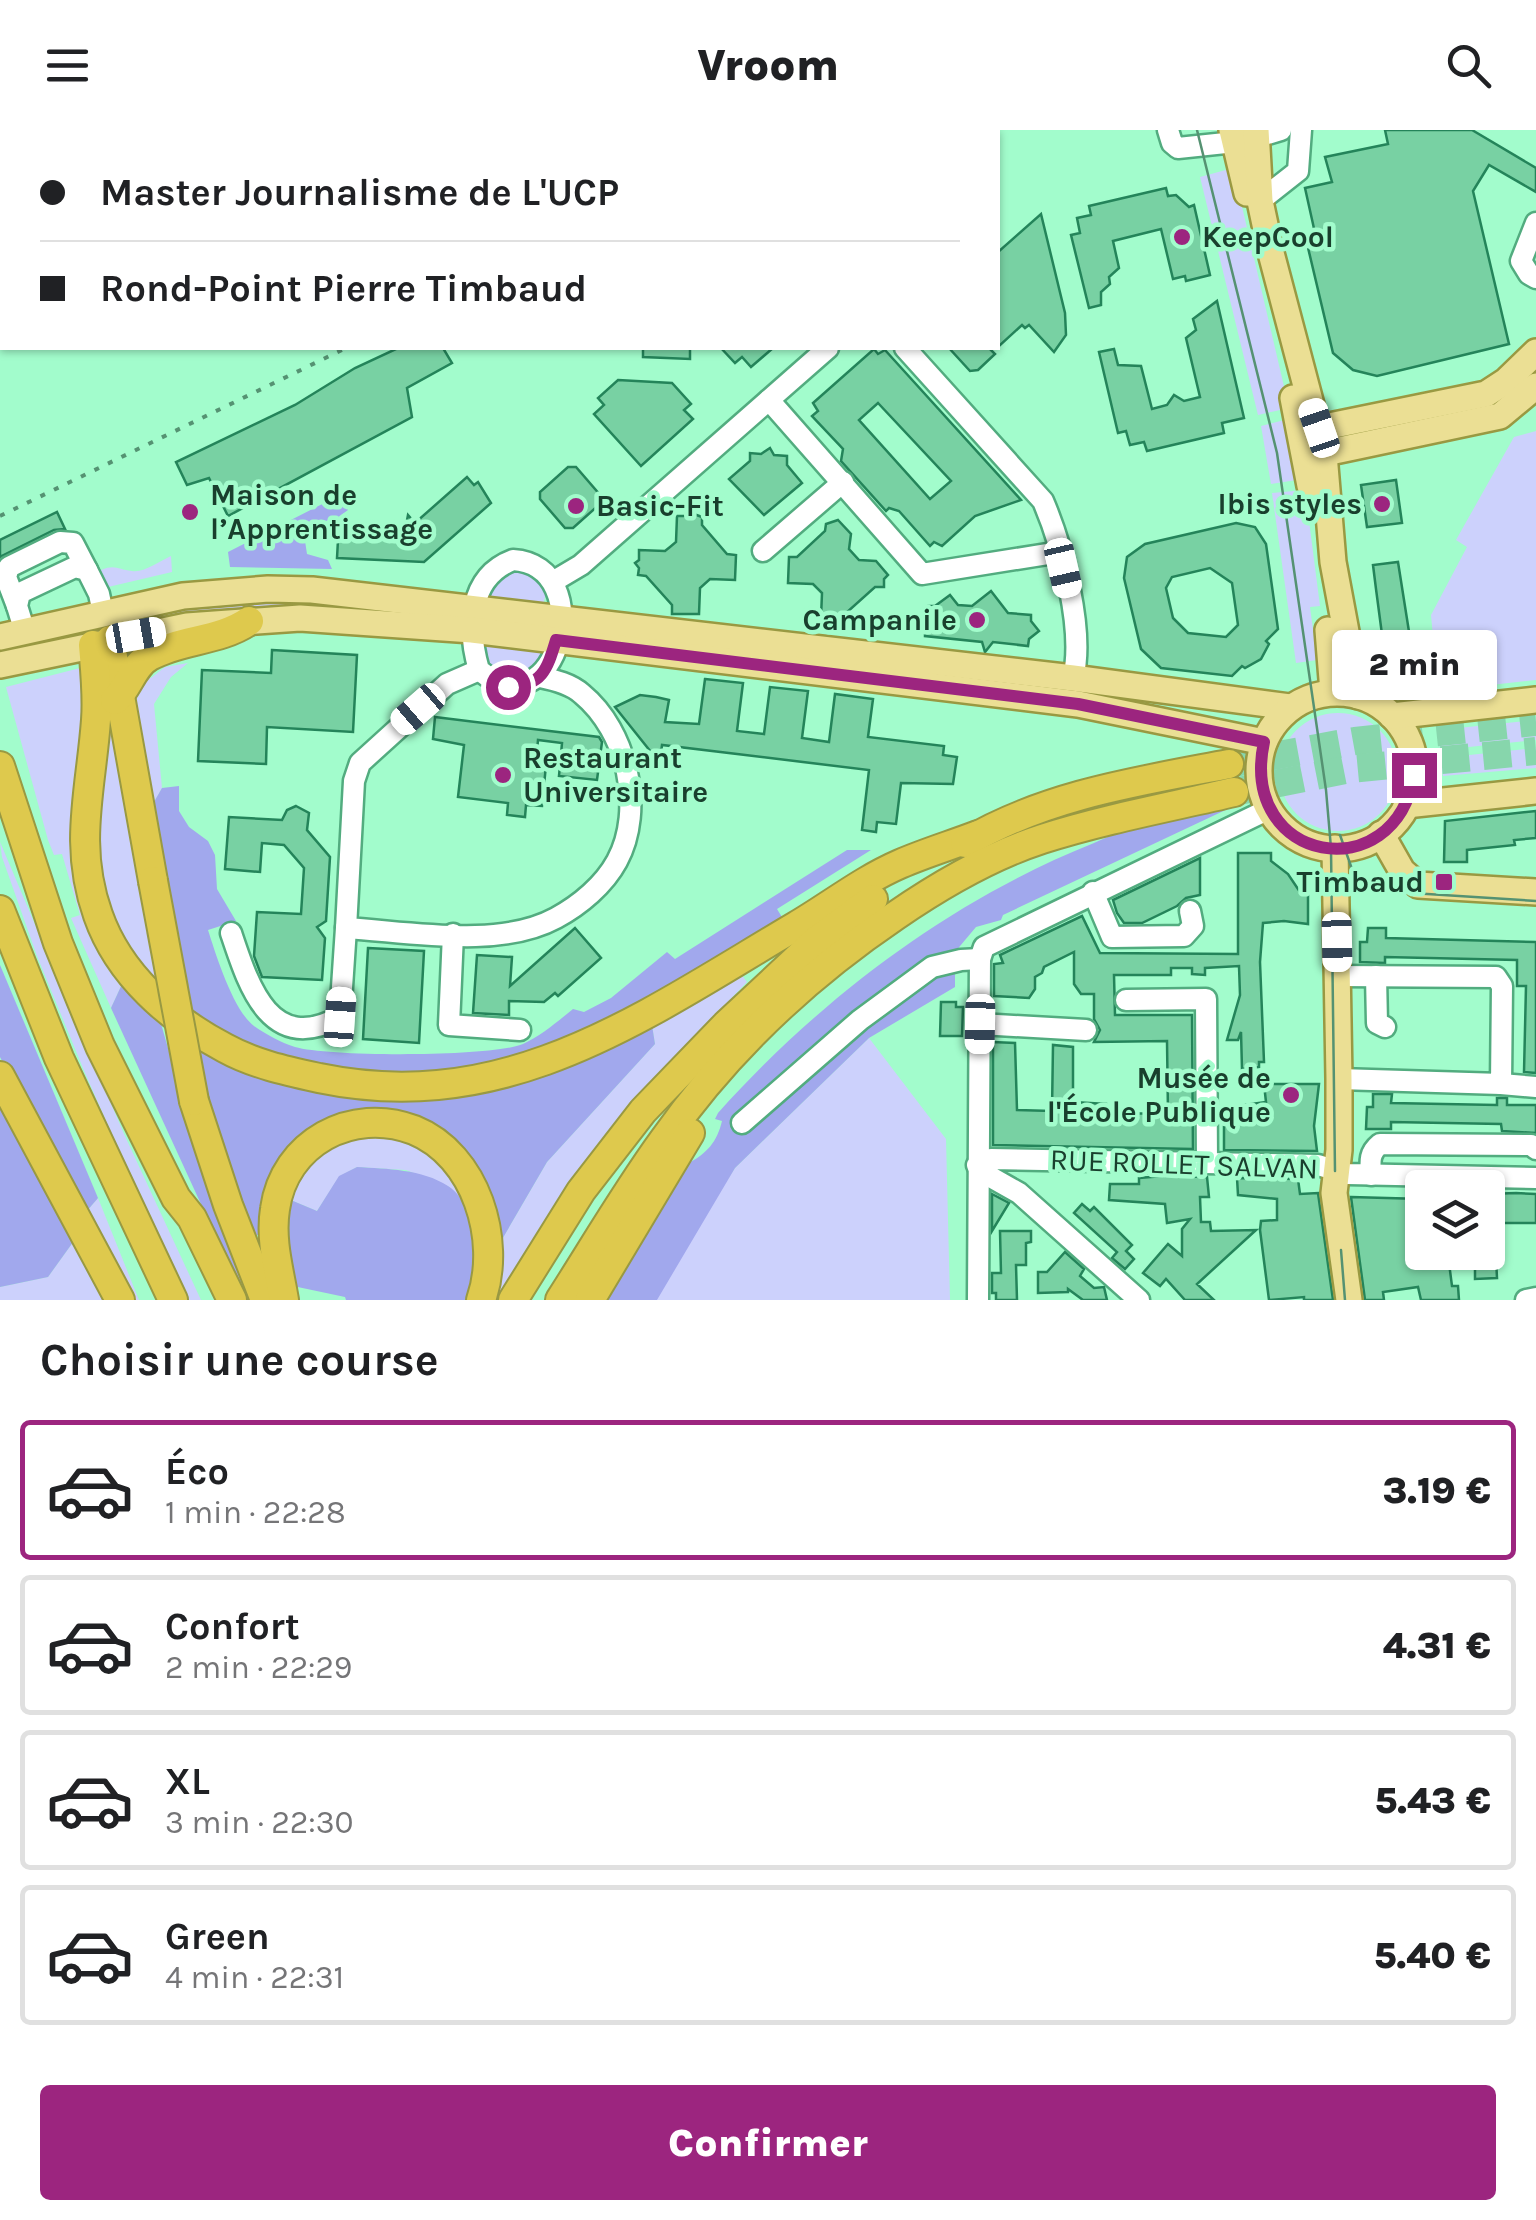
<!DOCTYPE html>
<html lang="fr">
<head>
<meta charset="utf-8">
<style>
  body { margin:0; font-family:Karla,sans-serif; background:#f2f2f2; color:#202124; height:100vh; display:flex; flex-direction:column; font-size:38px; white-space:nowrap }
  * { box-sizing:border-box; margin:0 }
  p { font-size:32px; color:#757577 }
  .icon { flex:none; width:55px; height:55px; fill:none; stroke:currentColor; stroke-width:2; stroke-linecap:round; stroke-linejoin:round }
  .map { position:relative; height:1170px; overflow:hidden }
  .details { display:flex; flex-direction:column; background:#fff; flex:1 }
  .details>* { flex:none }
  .guide { position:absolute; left:0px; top:0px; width:1000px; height:220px; box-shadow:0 2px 8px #0004; display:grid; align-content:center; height:220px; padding:0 40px; background:#fff }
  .fabs { position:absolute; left:1405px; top:1040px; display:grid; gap:20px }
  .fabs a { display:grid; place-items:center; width:100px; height:100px; border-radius:10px; background:#fff; box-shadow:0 2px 8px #0004; font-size:50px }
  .end { position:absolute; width:45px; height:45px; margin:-22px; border:12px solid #9c257f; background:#fff; box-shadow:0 0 0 5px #fff }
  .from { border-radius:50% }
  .bubble { position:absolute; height:70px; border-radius:10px; background:#fff; box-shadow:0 2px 8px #0004; font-size:32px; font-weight:800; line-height:70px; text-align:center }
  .car { position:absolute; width:30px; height:60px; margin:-30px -15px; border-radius:12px; box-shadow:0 0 8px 2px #0007; background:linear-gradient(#fff 24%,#345 0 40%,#fff 0 76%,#345 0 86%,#fff 0) }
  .guide b { display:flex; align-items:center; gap:35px; height:95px; font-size:38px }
  .guide b+b { border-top:2px solid #e0e0e0 }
  .guide i { width:25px; height:25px; background:#202124 }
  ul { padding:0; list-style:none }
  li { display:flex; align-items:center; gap:30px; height:140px; margin:0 20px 15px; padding:0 20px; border:5px solid #e0e0e0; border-radius:10px }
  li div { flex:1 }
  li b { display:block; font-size:38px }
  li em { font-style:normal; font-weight:800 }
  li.selected { border-color:#9c257f }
  li>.icon { width:90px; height:90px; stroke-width:1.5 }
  h2 { padding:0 40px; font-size:45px; line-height:120px }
  .action { display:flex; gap:20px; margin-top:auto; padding:20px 40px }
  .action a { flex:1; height:115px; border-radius:10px; background:#9c257f; color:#fff; font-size:40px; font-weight:800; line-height:115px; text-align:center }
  header { display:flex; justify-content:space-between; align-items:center; height:130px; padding:0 40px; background:#fff; font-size:45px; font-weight:800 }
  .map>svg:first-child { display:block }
</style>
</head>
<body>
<header><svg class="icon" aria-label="menu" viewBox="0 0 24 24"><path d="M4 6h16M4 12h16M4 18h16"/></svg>Vroom<svg class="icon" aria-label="search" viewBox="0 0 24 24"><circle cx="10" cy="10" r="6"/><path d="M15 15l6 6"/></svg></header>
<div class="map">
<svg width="1536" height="1170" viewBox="0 0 1536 1170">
  <rect width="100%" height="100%" fill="#a2fccc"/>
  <g fill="#ccd1fc">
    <polygon points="0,0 254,0 2,2 0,148"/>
    <polygon points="1233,38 1289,278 1258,285 1200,47"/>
    <polygon points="1292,288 1303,349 1271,354 1261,296"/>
    <polygon points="1536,301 1536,550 1438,561 1431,485 1467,417 1456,410 1514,307"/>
    <polygon points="1305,360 1320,476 1310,477 1317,530 1296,533 1272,363"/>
    <path d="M171,426l1,16 -64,15 -7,-17c15,-6 17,0 31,1 12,2 28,-10 39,-15z"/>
    <path d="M521,440l11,4 14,19 -3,12 -57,-8c5,-16 18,-26 35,-27z"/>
    <polygon points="292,468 443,489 293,475 215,480 136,494 134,488 179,478"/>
    <path d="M483,512l54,6 4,8c-12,23 -29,22 -51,13l-9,-24z"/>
    <path d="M188,533l-17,14 -17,27 8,84 -12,21c-7,-43 -25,-95 -6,-136l7,5 14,-11z"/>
    <polygon points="84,537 73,704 123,852 111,878 71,788 80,785 62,724 54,725 48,710 6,557"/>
    <circle cx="1338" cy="642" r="59"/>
    <polygon points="1536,590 1536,610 1440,620 1439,600"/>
    <polygon points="114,595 156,837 157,852 140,846 112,800 94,718 104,599"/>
    <polygon points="1536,618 1536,638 1443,646 1441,628"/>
    <polygon points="0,712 124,1004 201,1170 184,1170 85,943 37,826 2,727"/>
    <polygon points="738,840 747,852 693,908 626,987 498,1170 488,1170 497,1118 547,1032 655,914 651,889"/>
    <polygon points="869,908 946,1009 950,1170 655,1170 697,1095 735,1038"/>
    <path d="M375,1005c45,8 80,31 92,77l-18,-25 -43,-17 -49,-3 -18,10 -22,34 -31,-13c14,-40 48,-58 89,-63z"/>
    <polygon points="98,1068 139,1170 123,1170 80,1089"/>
    <polygon points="76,1108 108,1170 0,1170 0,1157 48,1147"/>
  </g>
  <g fill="#a1a8ed">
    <polygon points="340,365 348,380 305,411 307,424 328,430 332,439 230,437 228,422"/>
    <path d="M179,656v25l10,16 19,14 7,14 2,34 19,32 -28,9c8,25 25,80 46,96 11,8 28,17 41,21 34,10 197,10 228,-3 18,-8 35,-23 50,-35l11,3 27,-14 56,-46 8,7 172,-109h24l-94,59 8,13 -257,140 -99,16 -140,-13 -102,-45 -37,-211 12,-21z"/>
    <path d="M1234,676l-231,109 -2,5 -25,7 -21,25v35l-86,51 -134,130 -78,132h-49l81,-137c18,-10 28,-21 33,-42l-7,-2 3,-6c103,-115 233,-213 376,-270 21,-9 43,-20 65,-25 24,-5 50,-8 75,-12z"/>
    <polygon points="0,835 98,1068 80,1089 0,927"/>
    <polygon points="123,852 160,890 183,971 256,1170 245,1170 111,878"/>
    <path d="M651,889l4,25 -108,118 -50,86 -74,-123 -128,17c-28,32 -29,52 -33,94l-9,-2 -40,-93 -21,-102 191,56z"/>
    <polygon points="0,965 76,1108 48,1147 0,1157"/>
    <path d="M357,1037c30,2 65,2 91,19 33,22 35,84 17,114h-119l-1,-3 -52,-11 -8,-34 1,-54 31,13 22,-35z"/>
  </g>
  <g fill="#78d1a3" stroke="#24845a" stroke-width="2.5" fill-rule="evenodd">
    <polygon points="1385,0 1472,0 1536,38 1536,62 1489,35 1473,61 1509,214 1377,246 1353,240 1333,223 1305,105 1315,103 1305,58 1332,52 1325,27 1388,14"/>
    <polygon points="1166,58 1168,66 1176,65 1189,77 1194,75 1210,145 1186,151 1185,146 1173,149 1161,99 1113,111 1119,138 1109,147 1110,154 1101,162 1101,175 1089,178 1071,105 1080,103 1077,88 1091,85 1089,76"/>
    <polygon points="1041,84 1065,183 1066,205 1054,222 1029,195 1025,198 1022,195 998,217 998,122"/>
    <polygon points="1217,171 1244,288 1222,293 1224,303 1147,321 1144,312 1130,315 1126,301 1118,303 1099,222 1114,219 1118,235 1141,236 1152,279 1167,275 1174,265 1184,271 1200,267 1186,208 1196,200 1193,189"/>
    <polygon points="398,218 443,218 452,233 407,258 412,287 228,386 209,348 187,355 176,332 295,275 355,238"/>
    <polygon points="643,218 690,218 690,229 643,227"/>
    <polygon points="721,218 773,218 751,237 742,227 735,233"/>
    <polygon points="949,218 989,218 995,224 978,240 970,241"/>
    <path d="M874,219l4,5 7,-4 136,150 -46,16 -33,30 -8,-4 -4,4 -31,-35 -10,-3 -3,3 -45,-50 2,-12 -31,-33 6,-5 -5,-8zM878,273l73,78 -21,18 -71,-79z"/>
    <polygon points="618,250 672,253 691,274 684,280 693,289 641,336 594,284 604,275 598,268"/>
    <polygon points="770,318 774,325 787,326 787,335 802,353 764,385 729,349 750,331 750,323 761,324"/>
    <polygon points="568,337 576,337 601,366 601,373 573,398 565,398 540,369 540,362"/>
    <polygon points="467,347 474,355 478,352 491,373 424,432 337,428 339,392 406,396 408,385 415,393"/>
    <polygon points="1396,350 1402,393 1367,397 1361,355"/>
    <polygon points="57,382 65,399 54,400 0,427 0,410"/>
    <polygon points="691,383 702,387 702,395 727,424 736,425 735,450 710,449 700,458 699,484 672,484 672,475 646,446 638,445 639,438 635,433 639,430 639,420 665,421 670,417 676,412 677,386 687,386"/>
    <polygon points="838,390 851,404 849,419 859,430 876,431 888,445 884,449 884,457 875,457 846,483 846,489 821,488 822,463 813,454 788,453 789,427 797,427 825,401 826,394"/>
    <path d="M1236,393l19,4 11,17 12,85 -12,12 3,3 -8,15 -16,9 -3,-2 -10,10 -71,-8 -20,-19 -17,-71 3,-21 18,-13zM1210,438l22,15 6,42 -12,12 -38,-4 -15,-15 -7,-30 6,-11z"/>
    <polygon points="1398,432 1413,527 1417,566 1388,550 1376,459 1373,435"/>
    <polygon points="991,461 1008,483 1031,485 1031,491 1039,501 1029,509 1028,516 993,512 985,522 982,512 925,506 925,499 917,489 927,481 928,476 935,476 950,465 958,475 972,476"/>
    <polygon points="272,520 357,525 353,602 267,597 266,634 198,631 202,540 271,543"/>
    <polygon points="705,549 743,553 737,601 764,604 770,557 808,561 802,608 829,612 835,564 873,569 868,607 944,616 943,625 957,627 953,654 901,653 896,694 877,692 876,702 862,700 869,640 662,615 661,623 651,622 615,577 640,565 656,567 669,570 665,592 699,594"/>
    <polygon points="435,587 599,607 602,612 597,650 559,646 562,613 538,610 536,634 546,635 542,676 526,675 525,687 507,685 508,673 458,667 464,615 433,609"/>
    <polygon points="296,676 309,683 307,700 330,727 326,791 317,797 325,808 322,850 262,847 254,826 257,782 301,784 304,738 284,715 262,713 260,742 225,739 229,687 282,690 287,680"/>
    <polygon points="1536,681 1536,708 1514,710 1515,715 1467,720 1467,732 1444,732 1445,691"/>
    <polygon points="1238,723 1271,723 1271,731 1288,744 1300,762 1308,762 1308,794 1284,791 1263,793 1260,832 1264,932 1259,932 1259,937 1242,939 1241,902 1238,910 1227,910 1240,865 1239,836 1205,838 1205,845 1192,844 1192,838 1171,838 1171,845 1114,845 1115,885 1192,885 1193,1019 993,1015 993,912 1015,913 1017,980 1052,981 1053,915 1073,917 1073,972 1106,974 1106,981 1113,983 1168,984 1167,911 1094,912 1100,900 1094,889 1094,864 1081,864 1074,854 1074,822 1044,837 1042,843 1035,847 1035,859 1029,868 994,866 994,834 1003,833 1000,825 1082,786 1100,823 1238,824"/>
    <polygon points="1200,728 1200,765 1186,768 1177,776 1142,793 1124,793 1117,783 1113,770"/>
    <polygon points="575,798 601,828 558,866 555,863 544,872 509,871 509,885 473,883 477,825 512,827 510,856"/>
    <polygon points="1368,798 1386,798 1386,808 1536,812 1536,943 1524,942 1526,856 1517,856 1517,830 1385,827 1385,833 1360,832 1360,812 1367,812"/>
    <polygon points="368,818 424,821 419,913 363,909"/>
    <polygon points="941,872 956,872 956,877 963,877 962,906 940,906"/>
    <polygon points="1264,954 1319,954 1314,996 1317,1021 1224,1020 1224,987 1229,986 1229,977 1266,972"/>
    <polygon points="1373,964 1392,964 1391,973 1497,975 1497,968 1507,968 1507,975 1536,975 1536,1003 1502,1001 1501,994 1391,992 1391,999 1366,999 1367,977 1373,977"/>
    <polygon points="1163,1046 1207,1047 1209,1067 1200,1067 1201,1092 1210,1092 1211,1101 1256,1100 1197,1154 1214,1170 1185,1170 1166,1149 1160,1156 1143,1143 1168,1114 1182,1126 1182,1099 1190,1089 1167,1093 1165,1074 1109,1070 1110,1054 1139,1054 1139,1048"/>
    <polygon points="1237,1048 1298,1049 1300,1064 1318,1063 1333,1170 1304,1170 1304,1167 1269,1170 1260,1100 1261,1091 1277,1090 1277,1069 1238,1065"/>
    <polygon points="1516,1063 1536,1064 1536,1093 1488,1093 1488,1064"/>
    <polygon points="992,1064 1009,1073 992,1101"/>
    <polygon points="1351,1067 1422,1069 1422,1098 1413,1098 1417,1136 1449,1133 1452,1156 1458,1156 1459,1170 1421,1170 1418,1157 1383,1162 1384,1170 1365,1170"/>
    <polygon points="1082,1074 1090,1081 1094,1077 1132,1115 1126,1121 1134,1129 1125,1139 1112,1128 1117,1122 1074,1083"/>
    <polygon points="1000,1101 1031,1101 1031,1112 1026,1113 1026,1135 1016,1135 1017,1170 996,1170 996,1163 992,1163 992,1143 1001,1143"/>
    <polygon points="1065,1122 1084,1139 1080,1146 1094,1158 1104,1157 1107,1170 1083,1170 1068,1159 1068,1162 1038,1163 1038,1142 1047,1142"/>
    <polygon points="1496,1128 1497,1148 1475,1149 1475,1129"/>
  </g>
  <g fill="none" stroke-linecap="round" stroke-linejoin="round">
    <g stroke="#87d6ac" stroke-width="28" stroke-dasharray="28 14" stroke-linecap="butt">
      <polyline points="1229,634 1355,611 1536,592"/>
      <polyline points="1234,662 1350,639 1536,621"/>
    </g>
    <defs>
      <g id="minor">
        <polyline points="1168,0 1172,13 1178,18 1235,12"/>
        <polyline points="333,2 338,0"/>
        <polyline points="1257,7 1281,0"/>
        <polyline points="1260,71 1298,41 1301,0"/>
        <polyline points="1536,93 1521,131 1529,144 1536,148"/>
        <path d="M905,218l138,153c19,44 42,130 30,177"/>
        <polyline points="769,270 922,444 1060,422"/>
        <polyline points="763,421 843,352"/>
        <path d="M513,430c87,5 45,176 -34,110 -12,-41 -11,-93 34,-110z"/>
        <polyline points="554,451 581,435 828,218"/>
        <polyline points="17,476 6,447 9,437 60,412 73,413 87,440"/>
        <polyline points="25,502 17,476 20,463 75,437 87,440 99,464 103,483"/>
        <path d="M479,540l-32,14 -87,79 -6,18 -8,147c65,4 153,21 210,-10 24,-13 48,-33 61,-57 28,-52 10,-130 -35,-167 -11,-10 -27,-14 -42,-17"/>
        <polyline points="1093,762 1112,807 1184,806 1193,796 1190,781"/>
        <path d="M231,803c18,54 39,122 109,84l6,-89"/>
        <polyline points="453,804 449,895 520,900"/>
        <polyline points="1338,846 1496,847 1502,856 1501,954 1339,949"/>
        <polyline points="1376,846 1377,893 1385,897"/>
        <polyline points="1126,870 1206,869 1207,1032"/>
        <polyline points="980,894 1086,900"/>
        <polyline points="1501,954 1536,957"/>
        <polyline points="742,993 860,890 932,837 961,830 980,829"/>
        <path d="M1371,1045c-1,-14 -2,-22 9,-31l151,1 5,4"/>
        <polyline points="978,1170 980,829 984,817 1269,679"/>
        <polyline points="1139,1170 1019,1063 980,1041 977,1035 991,1029 1318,1035 1348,1044 1536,1048"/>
        <polyline points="1526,1170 1536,1168"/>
      </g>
      <g id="major">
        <polyline points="1232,0 1247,63"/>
        <polyline points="1256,0 1260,71 1271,123 1324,324 1333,432 1358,566"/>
        <polyline points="1293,268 1310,356"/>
        <polyline points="1305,301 1486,264 1506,251 1536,222"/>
        <polyline points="1311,326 1500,286 1536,256"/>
        <polyline points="1328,500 1333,562"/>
        <polyline points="0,507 183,466 268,459 312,460 1073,548 1290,577"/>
        <polyline points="0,535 187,496 300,488 472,500 1078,574 1264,612"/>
        <circle cx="1337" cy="641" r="78"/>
        <polyline points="1392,586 1536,570"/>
        <polyline points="1406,675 1536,661"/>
        <polyline points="1381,704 1402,741 1418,755 1536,762"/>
        <polyline points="1335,718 1339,949 1339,1020 1334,1063 1349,1170"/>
      </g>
      <g id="highway">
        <polyline points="110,510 153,751"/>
        <path d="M93,515c2,24 5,50 3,75 -5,70 -23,125 2,195 21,60 72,104 127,133 29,16 62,23 94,30 188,39 323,-61 477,-152 34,-20 67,-46 104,-62 25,-11 52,-19 78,-29"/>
        <path d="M115,570c14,-13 18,-35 35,-44 31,-17 70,-15 99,-35"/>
        <polyline points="0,636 58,813 100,916 176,1068 192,1088 232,1170"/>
        <path d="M965,713c80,-48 175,-62 264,-79"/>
        <polyline points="0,780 59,928 173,1170"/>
        <polyline points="0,946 120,1170"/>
        <polyline points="194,971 228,1075 265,1170"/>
        <path d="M284,1170c-5,-30 -14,-60 -9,-91 9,-66 77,-103 139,-79 62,25 88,110 67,170"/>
        <polyline points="513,1170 581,1061 643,981 726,895 816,811 873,769"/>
        <path d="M560,1170c34,-53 66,-108 103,-159 63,-90 142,-164 232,-225 45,-31 95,-60 147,-77 63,-20 128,-32 192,-47"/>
        <polyline points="590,1170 690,1003"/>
      </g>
    </defs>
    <use href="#minor" stroke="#52ac7f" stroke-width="25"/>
    <use href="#major" stroke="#999942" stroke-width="30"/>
    <use href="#highway" stroke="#999942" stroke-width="32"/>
    <use href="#minor" stroke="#fff" stroke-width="20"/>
    <use href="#major" stroke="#ebdf94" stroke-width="25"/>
    <use href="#highway" stroke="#dec94d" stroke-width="28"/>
    <g stroke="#559272" stroke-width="2.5">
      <polyline points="1197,0 1277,323 1326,660 1331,718 1335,1041"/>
      <polyline points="1340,705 1353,742 1380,761 1536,771"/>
      <polyline points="1341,1120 1345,1170"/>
    </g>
    <g stroke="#559272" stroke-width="4" stroke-dasharray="5 10" stroke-linecap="butt">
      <polyline points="790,2 795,0"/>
      <polyline points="0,386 346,218"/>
    </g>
    <defs>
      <polyline id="highway-bridge" points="153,751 194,971"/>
    </defs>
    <use href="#highway-bridge" stroke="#999942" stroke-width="32" stroke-linecap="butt"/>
    <use href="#highway-bridge" stroke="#dec94d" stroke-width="28"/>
  </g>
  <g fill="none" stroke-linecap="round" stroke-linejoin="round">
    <path stroke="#9c257f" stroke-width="12" d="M508,557c34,-1 39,-17 48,-47l522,64 186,38c-26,122 131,148 150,33"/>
  </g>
  <g fill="#9c257f" stroke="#a2fccc" stroke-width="4">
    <circle cx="1182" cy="107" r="10"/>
    <circle cx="1382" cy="374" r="10"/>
    <circle cx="576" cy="376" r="10"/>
    <circle cx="190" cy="382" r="10"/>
    <circle cx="977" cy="490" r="10"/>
    <circle cx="503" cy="645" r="10"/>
    <rect x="1434" y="742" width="20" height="20" rx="5"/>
    <circle cx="1291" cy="965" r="10"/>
  </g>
  <g text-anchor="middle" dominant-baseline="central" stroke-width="9" stroke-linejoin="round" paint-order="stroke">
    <g font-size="30" font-weight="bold" fill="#193f2d" stroke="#a2fccc" text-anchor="start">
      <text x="1202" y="107">KeepCool</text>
      <text x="210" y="365">Maison de<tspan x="210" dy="34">l’Apprentissage</tspan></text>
      <text x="1362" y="374" text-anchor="end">Ibis styles</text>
      <text x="596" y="376">Basic-Fit</text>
      <text x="957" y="490" text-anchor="end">Campanile</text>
      <text x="523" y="628">Restaurant<tspan x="523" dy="34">Universitaire</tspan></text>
      <text x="1424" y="752" text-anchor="end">Timbaud</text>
      <text x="1271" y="948" text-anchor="end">Musée de<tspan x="1271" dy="34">l'École Publique</tspan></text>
    </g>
    <g font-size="30" fill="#193f2d" stroke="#a2fccc">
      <text transform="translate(1184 1034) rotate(2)">RUE ROLLET SALVAN</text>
    </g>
  </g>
</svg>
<div class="fabs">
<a><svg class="icon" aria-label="layers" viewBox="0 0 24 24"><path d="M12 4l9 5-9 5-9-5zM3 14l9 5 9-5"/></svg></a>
</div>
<i class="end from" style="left:508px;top:557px"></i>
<i class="end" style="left:1414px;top:645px"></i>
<div class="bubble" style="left:1332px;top:500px;width:165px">2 min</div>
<i class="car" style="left:1319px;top:298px;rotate:341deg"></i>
<i class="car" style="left:1063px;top:438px;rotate:167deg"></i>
<i class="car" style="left:136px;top:505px;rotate:80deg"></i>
<i class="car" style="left:418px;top:579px;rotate:229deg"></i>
<i class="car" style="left:1337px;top:812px;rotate:179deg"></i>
<i class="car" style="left:340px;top:887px;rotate:4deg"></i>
<i class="car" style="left:980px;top:894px;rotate:181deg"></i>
<div class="guide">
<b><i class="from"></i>Master Journalisme de L'UCP</b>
<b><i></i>Rond-Point Pierre Timbaud</b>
</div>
</div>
<section class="details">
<h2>Choisir une course</h2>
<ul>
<li class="selected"><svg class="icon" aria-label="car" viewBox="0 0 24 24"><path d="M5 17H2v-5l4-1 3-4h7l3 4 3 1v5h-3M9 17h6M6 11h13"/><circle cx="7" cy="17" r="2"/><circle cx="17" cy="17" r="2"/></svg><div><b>Éco</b><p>1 min · 22:28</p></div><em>3.19 €</em></li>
<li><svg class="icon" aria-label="car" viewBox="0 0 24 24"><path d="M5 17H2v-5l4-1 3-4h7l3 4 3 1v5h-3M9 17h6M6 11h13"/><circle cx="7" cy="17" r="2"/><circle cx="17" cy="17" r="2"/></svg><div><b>Confort</b><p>2 min · 22:29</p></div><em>4.31 €</em></li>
<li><svg class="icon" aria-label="car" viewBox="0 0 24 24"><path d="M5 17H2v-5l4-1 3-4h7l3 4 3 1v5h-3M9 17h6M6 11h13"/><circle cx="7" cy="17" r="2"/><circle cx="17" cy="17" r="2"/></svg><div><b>XL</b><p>3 min · 22:30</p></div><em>5.43 €</em></li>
<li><svg class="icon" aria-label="car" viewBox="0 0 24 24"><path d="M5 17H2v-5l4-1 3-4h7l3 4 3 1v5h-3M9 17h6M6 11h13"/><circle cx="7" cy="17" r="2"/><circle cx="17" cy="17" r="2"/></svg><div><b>Green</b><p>4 min · 22:31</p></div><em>5.40 €</em></li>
</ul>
<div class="action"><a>Confirmer</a></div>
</section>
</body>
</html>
